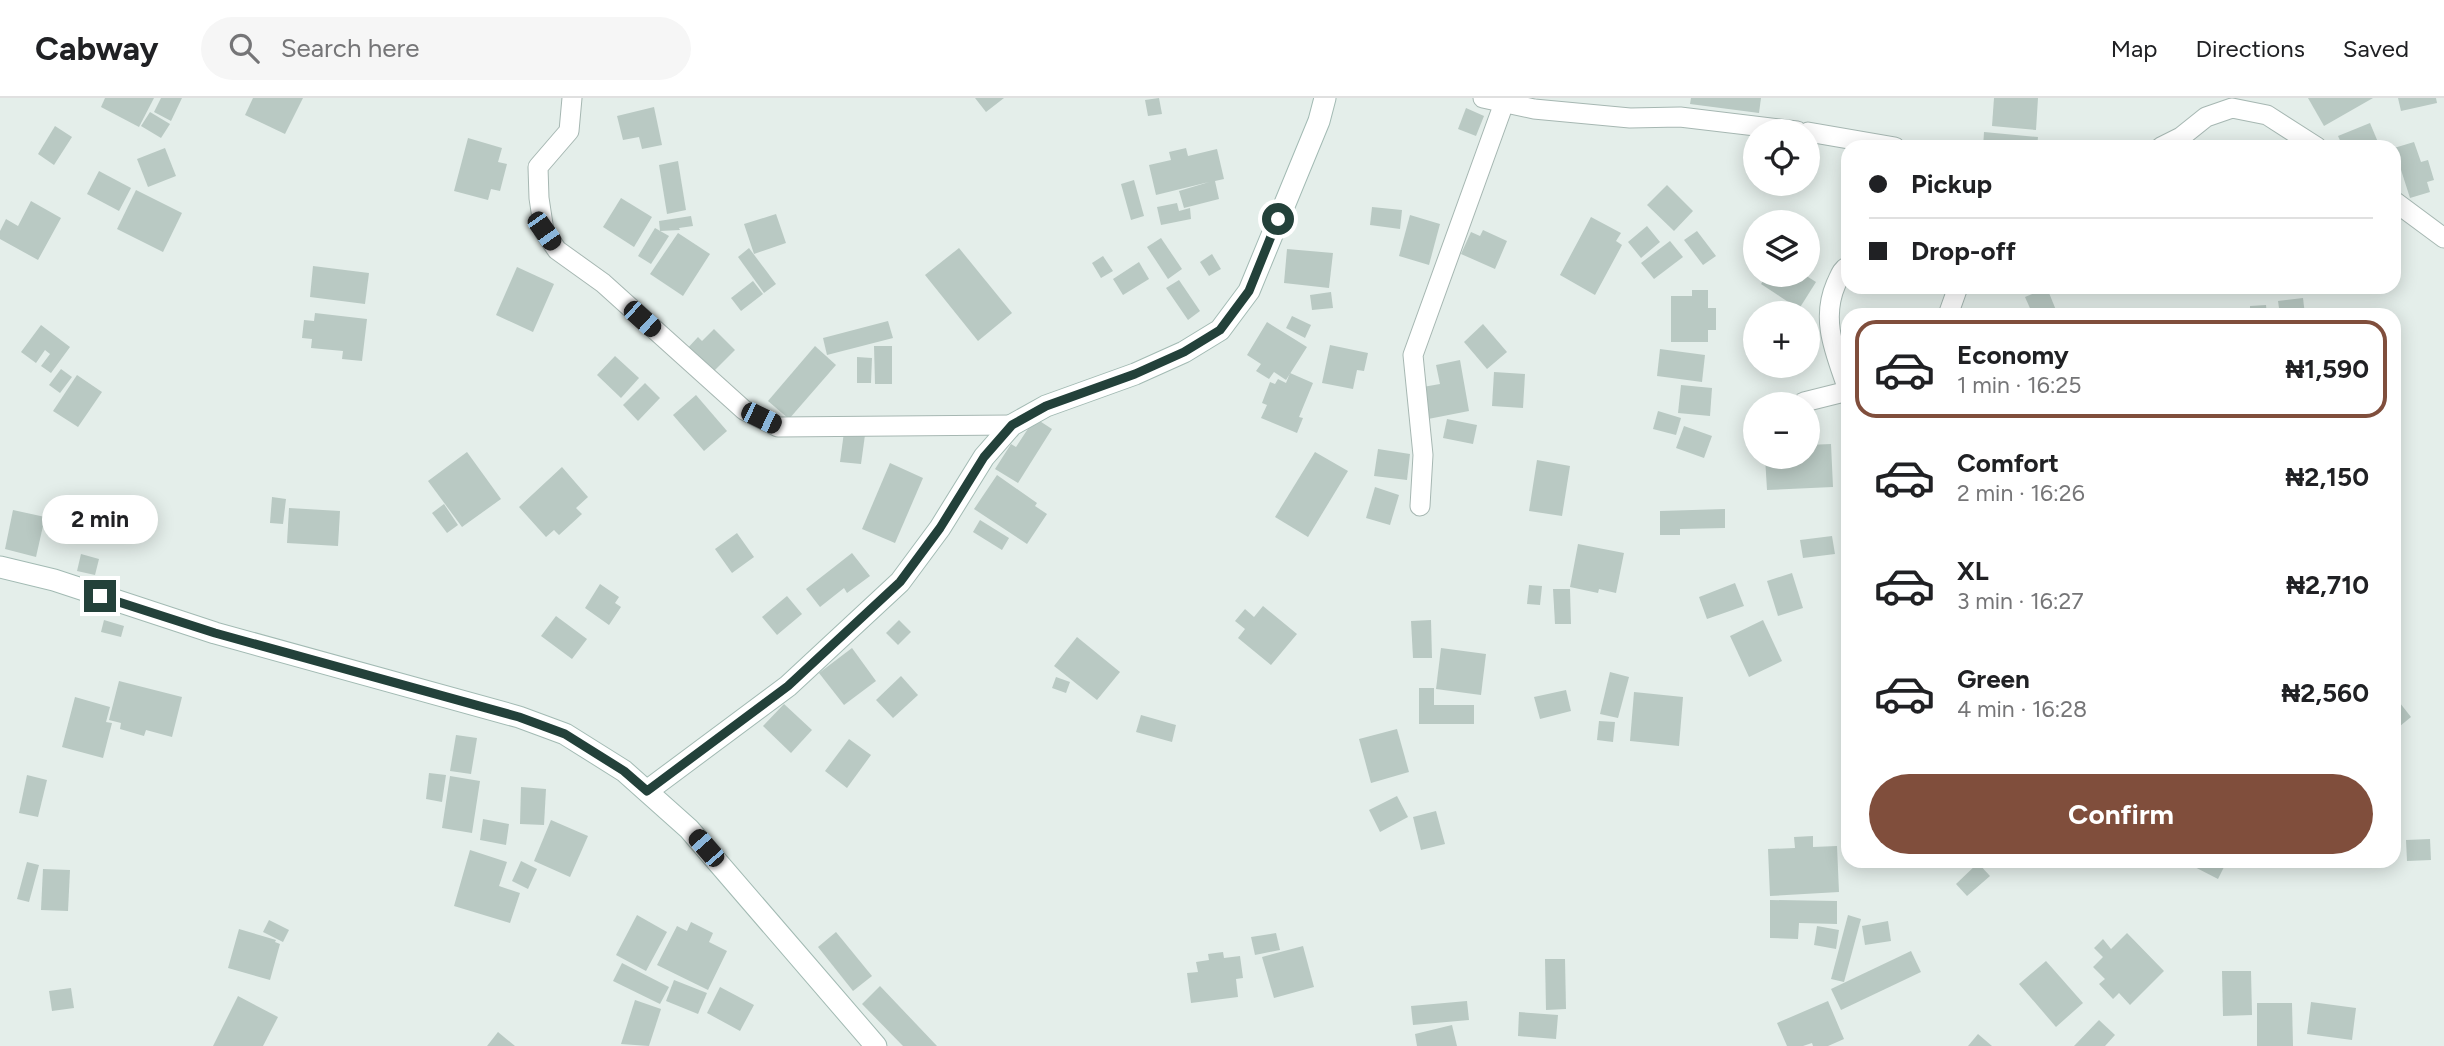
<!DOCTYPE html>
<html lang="en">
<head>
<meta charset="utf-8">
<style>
  body { margin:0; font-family:Figtree,sans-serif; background:#f6f6f6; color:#202124; height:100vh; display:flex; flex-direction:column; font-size:26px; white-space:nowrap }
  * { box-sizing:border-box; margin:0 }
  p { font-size:23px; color:#757577 }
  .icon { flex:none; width:38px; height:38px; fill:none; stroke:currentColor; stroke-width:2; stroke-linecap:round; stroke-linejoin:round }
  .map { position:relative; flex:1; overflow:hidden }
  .panel { position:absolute; left:1841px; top:210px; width:560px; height:560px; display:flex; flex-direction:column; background:#fff; border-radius:21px; box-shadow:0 4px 18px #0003 }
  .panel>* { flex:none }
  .banner { position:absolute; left:1841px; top:42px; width:560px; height:154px; border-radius:21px; box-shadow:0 4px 18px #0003; display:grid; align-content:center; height:154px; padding:0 28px; background:#fff }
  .tools { position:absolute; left:1743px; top:21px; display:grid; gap:14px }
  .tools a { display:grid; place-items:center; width:77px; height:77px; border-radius:50%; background:#fff; box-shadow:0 4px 18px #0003; font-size:35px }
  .end { position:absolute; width:32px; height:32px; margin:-16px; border:9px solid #23413a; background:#fff; box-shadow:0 0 0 4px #fff }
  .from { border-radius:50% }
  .bubble { position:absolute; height:49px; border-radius:24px; background:#fff; box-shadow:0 4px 18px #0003; font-size:23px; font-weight:700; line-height:49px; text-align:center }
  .car { position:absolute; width:21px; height:42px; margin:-21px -10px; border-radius:9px; box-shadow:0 0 5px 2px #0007; background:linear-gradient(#222 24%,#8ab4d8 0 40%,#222 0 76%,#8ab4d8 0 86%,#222 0) }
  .banner b { display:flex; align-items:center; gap:24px; height:66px; font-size:26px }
  .banner b+b { border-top:2px solid #e0e0e0 }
  .banner i { width:18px; height:18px; background:#202124 }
  ul { padding:12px 0 0; list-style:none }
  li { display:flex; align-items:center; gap:21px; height:98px; margin:0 14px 10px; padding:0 14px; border:4px solid transparent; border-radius:21px }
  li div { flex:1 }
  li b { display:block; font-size:26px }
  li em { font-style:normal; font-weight:700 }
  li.current { border-color:#804e3c }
  li>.icon { width:63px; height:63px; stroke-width:1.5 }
  .primary-button { display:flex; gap:14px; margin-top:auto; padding:14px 28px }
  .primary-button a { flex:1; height:80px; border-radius:42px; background:#804e3c; color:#fff; font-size:28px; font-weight:700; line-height:80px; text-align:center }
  header { display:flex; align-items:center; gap:42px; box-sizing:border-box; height:98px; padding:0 35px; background:#fff; border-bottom:2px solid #e0e0e0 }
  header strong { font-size:33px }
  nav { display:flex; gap:38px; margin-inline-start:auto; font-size:24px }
  .search { width:490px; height:63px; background:#f6f6f6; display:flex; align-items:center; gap:18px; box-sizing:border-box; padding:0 24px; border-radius:38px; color:#757577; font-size:26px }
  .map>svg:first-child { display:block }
</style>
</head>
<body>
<header>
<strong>Cabway</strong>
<div class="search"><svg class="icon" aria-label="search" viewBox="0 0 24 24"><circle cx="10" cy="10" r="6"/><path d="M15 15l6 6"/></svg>Search here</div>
<nav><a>Map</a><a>Directions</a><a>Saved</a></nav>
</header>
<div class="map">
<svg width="2444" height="948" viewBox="0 0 2444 948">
  <rect width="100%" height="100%" fill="#e4eeea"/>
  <g fill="#b9c9c3">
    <polygon points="105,0 154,0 139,29 101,9"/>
    <polygon points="161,0 182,0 171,23 154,14"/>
    <polygon points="253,0 303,0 285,36 245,17"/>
    <polygon points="975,0 1004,0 986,14"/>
    <polygon points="1159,0 1162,16 1148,18 1145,2"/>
    <polygon points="1691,0 1761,0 1759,15 1690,6"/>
    <polygon points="1994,0 2038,0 2036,32 1992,28"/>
    <polygon points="2308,0 2373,0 2324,28"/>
    <polygon points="2398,0 2436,0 2437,5 2401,13"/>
    <polygon points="654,9 662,47 642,51 639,39 623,42 617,18"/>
    <polygon points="1466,10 1484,18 1476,38 1458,31"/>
    <polygon points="150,14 170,26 161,40 141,28"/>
    <polygon points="2370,25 2380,49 2343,49 2338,38"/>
    <polygon points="55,28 72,39 54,67 38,56"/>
    <polygon points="1984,34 2038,39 2037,49 1983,49"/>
    <polygon points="468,40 502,50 498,64 507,66 500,93 491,91 488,102 454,93"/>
    <polygon points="2414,44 2421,64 2428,62 2434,82 2427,84 2430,94 2410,100 2394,50"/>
    <polygon points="165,50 176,78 148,89 137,61"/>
    <polygon points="1186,50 1188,58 1217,51 1224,81 1215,83 1219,101 1184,110 1179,93 1209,84 1156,97 1149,67 1171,62 1169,54"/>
    <polygon points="678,63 686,112 667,116 659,67"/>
    <polygon points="99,73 131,90 119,113 87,96"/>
    <polygon points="1134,82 1144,118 1131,122 1121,86"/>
    <polygon points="1667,87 1693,113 1674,133 1647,107"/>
    <polygon points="136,92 182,115 163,154 117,131"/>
    <polygon points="621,100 652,119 634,149 603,129"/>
    <polygon points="31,103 61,120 38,162 0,141 0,133 6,121 18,128"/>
    <polygon points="1177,105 1179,113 1190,110 1191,121 1161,127 1157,109"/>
    <polygon points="1372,109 1402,112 1400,131 1370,127"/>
    <polygon points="776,116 786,145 754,156 744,126"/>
    <polygon points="1410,117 1440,126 1429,167 1399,158"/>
    <polygon points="691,118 693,128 679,130 680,132 660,133 659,123"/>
    <polygon points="1591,119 1621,135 1616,143 1622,147 1595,197 1560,177"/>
    <polygon points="1647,128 1660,144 1641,160 1628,144"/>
    <polygon points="655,130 669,138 651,166 638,158"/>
    <polygon points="1483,132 1507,143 1495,171 1461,156 1471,134 1480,138"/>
    <polygon points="1697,133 1716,158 1703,167 1684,142"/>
    <polygon points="678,135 710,156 683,198 650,176"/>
    <polygon points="1161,140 1182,171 1168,181 1147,149"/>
    <polygon points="1670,143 1683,159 1654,181 1641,165"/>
    <polygon points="749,150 776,186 764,195 738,159"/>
    <polygon points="959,150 1012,215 978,243 925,177"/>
    <polygon points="1287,151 1333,155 1329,190 1284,185"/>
    <polygon points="1212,156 1221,171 1209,178 1200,164"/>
    <polygon points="1103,158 1113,173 1101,180 1092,165"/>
    <polygon points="1139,164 1149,181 1123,197 1113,181"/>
    <polygon points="313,168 369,175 365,206 310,199"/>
    <polygon points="517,169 554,186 533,234 496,217"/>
    <polygon points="1767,177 1805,177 1816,184 1799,211 1761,186"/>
    <polygon points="1179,182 1200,213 1188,222 1166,190"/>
    <polygon points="753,183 763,196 741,213 731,200"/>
    <polygon points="2047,190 2058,217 2033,217 2025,199"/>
    <polygon points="1692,192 1708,192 1708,210 1716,210 1716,232 1708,232 1708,244 1671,244 1671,198 1692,198"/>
    <polygon points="1331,194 1333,210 1312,212 1310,197"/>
    <polygon points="2303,200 2305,217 2280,217 2278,203"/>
    <polygon points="2266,207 2267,217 2250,217 2250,208"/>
    <polygon points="315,215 367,221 362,263 342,261 343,253 311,250 312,241 302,240 304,222 314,223"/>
    <polygon points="1292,218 1311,227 1305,240 1286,230"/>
    <polygon points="888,223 893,240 827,257 823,240"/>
    <polygon points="1267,224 1307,249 1286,282 1274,274 1269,281 1256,273 1261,266 1247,257"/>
    <polygon points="1483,226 1507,254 1487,271 1464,244"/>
    <polygon points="41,227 70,249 51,275 41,268 50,256 45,252 36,265 21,254"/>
    <polygon points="714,231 735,252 710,277 685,253 698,239 702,243"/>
    <polygon points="1330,247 1368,255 1364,273 1357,272 1353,291 1322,285"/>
    <polygon points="815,248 836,267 789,321 768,303"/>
    <polygon points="874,248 892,248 892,286 875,286"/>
    <polygon points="1660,251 1705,257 1702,284 1657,278"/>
    <polygon points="615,258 639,280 621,300 597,277"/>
    <polygon points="857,259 872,260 871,285 857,285"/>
    <polygon points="1460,262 1469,313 1423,322 1417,290 1440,286 1436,267"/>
    <polygon points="61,271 72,279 60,295 49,287"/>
    <polygon points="1494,274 1525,276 1523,310 1492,308"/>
    <polygon points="1290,275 1313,285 1299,319 1303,320 1297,335 1261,320 1267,307 1262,305 1270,284 1275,286 1278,281 1286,285"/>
    <polygon points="77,277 102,294 78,329 53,313"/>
    <polygon points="645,285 660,300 638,323 623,307"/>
    <polygon points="1681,287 1712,290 1710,318 1678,315"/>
    <polygon points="696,297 727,333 704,353 673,317"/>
    <polygon points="1658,313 1681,320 1676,337 1653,331"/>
    <polygon points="1035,320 1052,331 1018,385 995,371 1011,346 1016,349"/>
    <polygon points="1447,321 1477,327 1473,346 1443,340"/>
    <polygon points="1684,328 1712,338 1704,360 1676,350"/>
    <polygon points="844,334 865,337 861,366 840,364"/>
    <polygon points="1831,346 1833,389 1767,392 1765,359 1808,359 1808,347"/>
    <polygon points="1378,351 1410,356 1407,382 1374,378"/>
    <polygon points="467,354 501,401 462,429 428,383"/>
    <polygon points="1315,354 1348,373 1308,439 1275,419"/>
    <polygon points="1537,362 1570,368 1562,418 1529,413"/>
    <polygon points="890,365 923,380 895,445 862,431"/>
    <polygon points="562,369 588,399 576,410 582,416 559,437 554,432 546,439 519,409"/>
    <polygon points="997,377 1037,405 1035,408 1047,416 1027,446 974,411"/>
    <polygon points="1375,389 1399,397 1390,427 1366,420"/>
    <polygon points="272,399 286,401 283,426 270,425"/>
    <polygon points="444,406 458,427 447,435 432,415"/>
    <polygon points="289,410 340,413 338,448 287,445"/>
    <polygon points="1725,411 1725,430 1680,431 1680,437 1660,437 1660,413"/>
    <polygon points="13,412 45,419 36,459 5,451"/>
    <polygon points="980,422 1009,440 1002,452 973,434"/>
    <polygon points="737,435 754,459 732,475 715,451"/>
    <polygon points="1832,438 1835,456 1803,460 1800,442"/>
    <polygon points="1578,446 1624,455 1616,495 1599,491 1598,495 1570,489"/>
    <polygon points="852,455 870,478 847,495 844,490 820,509 806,491"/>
    <polygon points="81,456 99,461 95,477 77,473"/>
    <polygon points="1792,475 1803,510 1778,518 1767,483"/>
    <polygon points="1735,485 1744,508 1707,521 1699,499"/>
    <polygon points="600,486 619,499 615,505 621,509 609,527 585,510"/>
    <polygon points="1529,487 1542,488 1540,507 1527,506"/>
    <polygon points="1553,491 1570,491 1571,526 1555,526"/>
    <polygon points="787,498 802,516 777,537 762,519"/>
    <polygon points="1263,508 1297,536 1271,567 1238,540 1245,531 1235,523 1245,511 1254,519"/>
    <polygon points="556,518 587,541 572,561 541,538"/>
    <polygon points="104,522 124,528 121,539 101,534"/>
    <polygon points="899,522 911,534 898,547 886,535"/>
    <polygon points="1431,522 1432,560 1413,560 1411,523"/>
    <polygon points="1763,522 1782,563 1749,579 1730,538"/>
    <polygon points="1077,539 1120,574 1097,602 1054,568"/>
    <polygon points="852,550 876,583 844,607 819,575"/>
    <polygon points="1441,550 1486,556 1481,597 1436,591"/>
    <polygon points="1610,574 1629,579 1618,620 1600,616"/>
    <polygon points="901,578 918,597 893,620 876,602"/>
    <polygon points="1056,579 1070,584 1066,595 1052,590"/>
    <polygon points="119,583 182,599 172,639 146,632 144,638 120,631 121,625 109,622"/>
    <polygon points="1419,590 1434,590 1434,607 1474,607 1474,626 1419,626"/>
    <polygon points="1566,592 1571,613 1540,621 1534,599"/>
    <polygon points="1634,594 1683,599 1679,648 1630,643"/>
    <polygon points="75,599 110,609 106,624 112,625 103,660 62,649"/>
    <polygon points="2396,600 2411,619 2394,633 2394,602"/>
    <polygon points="784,606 812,632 791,655 763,628"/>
    <polygon points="1141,617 1176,627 1172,644 1136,634"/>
    <polygon points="1599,623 1615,624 1613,644 1597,642"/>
    <polygon points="1397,631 1409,674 1371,685 1359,641"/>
    <polygon points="456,637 477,640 471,676 450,673"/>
    <polygon points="849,641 871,657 847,690 825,673"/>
    <polygon points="429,675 446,677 442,704 426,701"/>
    <polygon points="27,677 47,682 38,719 19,715"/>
    <polygon points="450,678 480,683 472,735 442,730"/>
    <polygon points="521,689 546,691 544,727 520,726"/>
    <polygon points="1397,698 1408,719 1380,734 1369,712"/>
    <polygon points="1436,713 1445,746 1421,752 1413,719"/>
    <polygon points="483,721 509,726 506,747 480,742"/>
    <polygon points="551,722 588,738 570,779 534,763"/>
    <polygon points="1813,738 1813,749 1837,748 1839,794 1770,798 1768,751 1795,750 1794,739"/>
    <polygon points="2430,741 2431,762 2407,763 2406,742"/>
    <polygon points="470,752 507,764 499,788 520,795 510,825 454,808"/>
    <polygon points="521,763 537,771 528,791 512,783"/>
    <polygon points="2183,763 2227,763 2218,781"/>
    <polygon points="27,764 39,767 29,804 17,801"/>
    <polygon points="1978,765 1990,778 1967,798 1956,786"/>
    <polygon points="43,771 70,772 68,813 41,812"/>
    <polygon points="1770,802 1837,803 1837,826 1799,825 1798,841 1770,840"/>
    <polygon points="637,817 667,834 646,873 616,857"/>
    <polygon points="1848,817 1861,821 1844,884 1831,881"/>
    <polygon points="269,822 289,832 283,844 263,834"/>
    <polygon points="1888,823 1891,843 1865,847 1862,828"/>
    <polygon points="691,824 713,835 709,844 727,853 708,892 657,867 677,828 687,833"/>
    <polygon points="1817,828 1839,832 1836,851 1814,847"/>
    <polygon points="239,831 276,842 275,844 280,846 270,882 228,870"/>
    <polygon points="836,834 872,878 853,893 818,849"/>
    <polygon points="1276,835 1280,852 1255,857 1251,839"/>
    <polygon points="2127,835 2164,873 2130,907 2119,895 2113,901 2099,886 2105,881 2093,869 2103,859 2094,850 2103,841 2111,851"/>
    <polygon points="1303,848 1314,889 1274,900 1262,859"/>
    <polygon points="1911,853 1921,874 1841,912 1831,891"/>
    <polygon points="1223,854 1224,860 1240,858 1243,880 1236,881 1238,899 1191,905 1187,875 1198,874 1196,864 1209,862 1208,856"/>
    <polygon points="1545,861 1565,861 1566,911 1546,912"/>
    <polygon points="2046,863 2083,905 2056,929 2019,886"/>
    <polygon points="622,865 669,889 660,906 613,883"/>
    <polygon points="2222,873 2251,873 2252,917 2223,918"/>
    <polygon points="674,882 707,895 698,916 666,903"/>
    <polygon points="880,888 937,948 903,948 862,906"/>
    <polygon points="720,889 754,907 740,933 707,915"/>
    <polygon points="71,890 74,910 52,913 49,893"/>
    <polygon points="238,898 278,919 263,948 213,948"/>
    <polygon points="635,902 661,911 649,948 621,946"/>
    <polygon points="1467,903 1469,922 1413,927 1411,908"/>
    <polygon points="1828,903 1844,941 1828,948 1813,948 1812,945 1803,948 1787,948 1777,925"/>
    <polygon points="2311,904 2356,910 2352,942 2307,936"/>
    <polygon points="2257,905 2292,905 2293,948 2257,948"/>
    <polygon points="1519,914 1558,917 1556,941 1518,938"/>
    <polygon points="2099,922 2115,937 2105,948 2074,948"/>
    <polygon points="1452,927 1457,948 1417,948 1415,936"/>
    <polygon points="498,934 515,948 487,948"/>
    <polygon points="1978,936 1992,948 1968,948"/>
  </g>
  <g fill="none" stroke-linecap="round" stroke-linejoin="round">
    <defs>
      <g id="street">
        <polyline points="572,0 569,33 538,69 539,100 544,133 557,152 603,185 744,312 778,329 1012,327"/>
        <polyline points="1483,0 1534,11 1630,20 1680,19 1797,33"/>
        <polyline points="1808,34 1895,49"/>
        <polyline points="2161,49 2181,39 2206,19 2232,10 2267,17 2317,49"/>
        <polyline points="2394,103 2444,140"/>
        <path d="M1848,168c-7,4 -8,10 -12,18 -16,37 0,70 12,106"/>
        <polyline points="1948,217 1958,189"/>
        <polyline points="1804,304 1848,293"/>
        <polyline points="1420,408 1423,357 1413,257 1504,5"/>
      </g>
      <g id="secondary">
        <polyline points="0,469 54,482 215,535 519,619 565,636 624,673 689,731 876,948"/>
        <polyline points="647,693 788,588 900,484 940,430 984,359 1012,327 1046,308 1135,276 1184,254 1220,232 1249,193 1319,23 1325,0"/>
      </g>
    </defs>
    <use href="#street" stroke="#a6b7b2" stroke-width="21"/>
    <use href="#secondary" stroke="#a2bab3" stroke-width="23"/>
    <use href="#street" stroke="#fff" stroke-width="19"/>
    <use href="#secondary" stroke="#fff" stroke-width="21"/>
  </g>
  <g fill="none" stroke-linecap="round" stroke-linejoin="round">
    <polyline stroke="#23413a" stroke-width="9" points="100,498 215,535 519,619 565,636 624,673 647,693 788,588 900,484 940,430 984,359 1012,327 1046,308 1135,276 1184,254 1220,232 1249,193 1278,121"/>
  </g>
</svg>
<div class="tools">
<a><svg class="icon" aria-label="locate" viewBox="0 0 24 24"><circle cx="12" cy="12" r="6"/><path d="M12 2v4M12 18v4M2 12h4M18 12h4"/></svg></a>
<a><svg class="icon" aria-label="layers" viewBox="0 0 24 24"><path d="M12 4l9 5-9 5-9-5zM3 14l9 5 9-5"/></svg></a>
<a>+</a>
<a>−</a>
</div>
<i class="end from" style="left:1278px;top:121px"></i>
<i class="end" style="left:100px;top:498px"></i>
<div class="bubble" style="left:42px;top:397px;width:116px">2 min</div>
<i class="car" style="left:544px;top:133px;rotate:145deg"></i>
<i class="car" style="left:642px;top:221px;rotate:132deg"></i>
<i class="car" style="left:761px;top:320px;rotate:116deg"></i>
<i class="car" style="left:706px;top:750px;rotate:319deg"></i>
<div class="banner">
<b><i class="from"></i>Pickup</b>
<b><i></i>Drop-off</b>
</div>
<section class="panel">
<ul>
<li class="current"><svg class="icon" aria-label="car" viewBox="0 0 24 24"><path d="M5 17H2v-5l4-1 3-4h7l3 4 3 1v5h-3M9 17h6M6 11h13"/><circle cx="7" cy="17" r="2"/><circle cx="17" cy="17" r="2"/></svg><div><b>Economy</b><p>1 min · 16:25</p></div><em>₦1,590</em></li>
<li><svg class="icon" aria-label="car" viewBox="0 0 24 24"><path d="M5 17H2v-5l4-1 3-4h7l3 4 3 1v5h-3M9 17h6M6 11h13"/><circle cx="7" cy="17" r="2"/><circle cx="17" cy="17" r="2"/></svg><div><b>Comfort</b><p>2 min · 16:26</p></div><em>₦2,150</em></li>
<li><svg class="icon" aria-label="car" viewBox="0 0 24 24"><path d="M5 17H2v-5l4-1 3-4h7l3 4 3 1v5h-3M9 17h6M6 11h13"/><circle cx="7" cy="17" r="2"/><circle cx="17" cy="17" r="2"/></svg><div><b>XL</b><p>3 min · 16:27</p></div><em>₦2,710</em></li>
<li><svg class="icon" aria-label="car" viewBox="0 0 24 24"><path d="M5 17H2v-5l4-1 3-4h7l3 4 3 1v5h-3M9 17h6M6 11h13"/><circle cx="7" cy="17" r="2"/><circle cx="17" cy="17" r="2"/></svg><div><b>Green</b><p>4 min · 16:28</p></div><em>₦2,560</em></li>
</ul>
<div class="primary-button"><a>Confirm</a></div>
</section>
</div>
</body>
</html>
